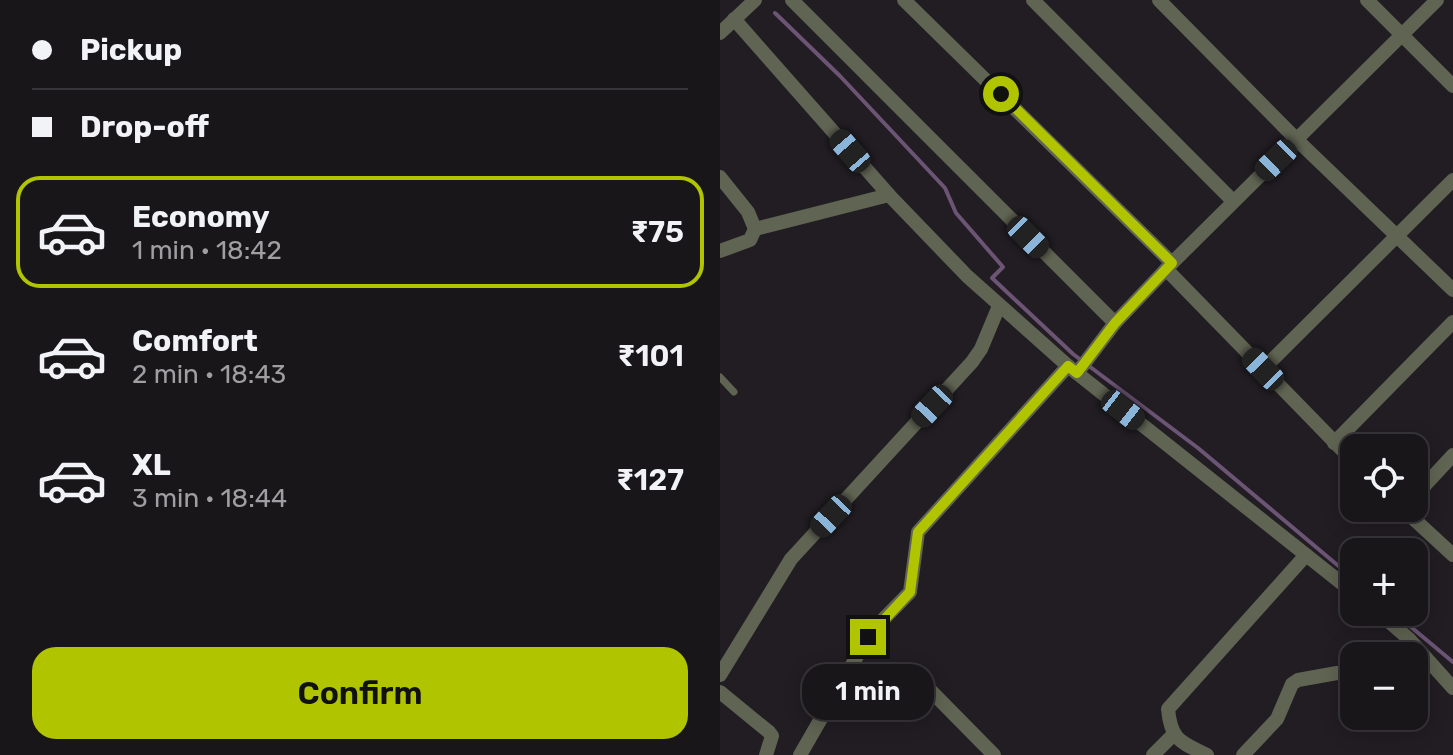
<!DOCTYPE html>
<html lang="en">
<head>
<meta charset="utf-8">
<style>
  body { margin:0; font-family:Rubik,sans-serif; background:#262327; color:#f1f3f6; height:100vh; display:flex; flex-direction:column; font-size:30px; white-space:nowrap }
  * { box-sizing:border-box; margin:0 }
  p { font-size:26px; color:#9f9fa2 }
  .icon { flex:none; width:44px; height:44px; fill:none; stroke:currentColor; stroke-width:2; stroke-linecap:round; stroke-linejoin:round }
  .map { position:relative; flex:1; overflow:hidden }
  .side { display:flex; flex-direction:column; background:#19161a; width:720px }
  .side>* { flex:none }
  .banner { display:grid; align-content:center; height:176px; padding:0 32px; background:#19161a }
  .fabs { position:absolute; left:620px; top:434px; display:grid; gap:16px }
  .fabs a { display:grid; place-items:center; width:88px; height:88px; border-radius:16px; background:#19161a; box-shadow:0 4px 20px #0003,0 0 0 2px #373539; font-size:40px }
  .end { position:absolute; width:36px; height:36px; margin:-18px; border:10px solid #b0c500; background:#111; box-shadow:0 0 0 4px #111 }
  .from { border-radius:50% }
  .bubble { position:absolute; height:56px; border-radius:24px; background:#19161a; box-shadow:0 4px 20px #0003,0 0 0 2px #373539; font-size:26px; font-weight:600; line-height:56px; text-align:center }
  .car { position:absolute; width:24px; height:48px; margin:-24px -12px; border-radius:10px; box-shadow:0 0 6px 2px #0007; background:linear-gradient(#222 24%,#8ab4d8 0 40%,#222 0 76%,#8ab4d8 0 86%,#222 0) }
  .banner b { display:flex; align-items:center; gap:28px; height:76px; font-size:30px }
  .banner b+b { border-top:2px solid #373539 }
  .banner i { width:20px; height:20px; background:#f1f3f6 }
  ul { padding:0; list-style:none }
  li { display:flex; align-items:center; gap:24px; height:112px; margin:0 16px 12px; padding:0 16px; border:4px solid transparent; border-radius:24px }
  li div { flex:1 }
  li b { display:block; font-size:30px }
  li em { font-style:normal; font-weight:600 }
  li.active { border-color:#b0c500 }
  li>.icon { width:72px; height:72px; stroke-width:1.5 }
  .button { display:flex; gap:16px; margin-top:auto; padding:16px 32px }
  .button a { flex:1; height:92px; border-radius:24px; background:#b0c500; color:#111; font-size:32px; font-weight:600; line-height:92px; text-align:center }
  main { display:flex; flex:1; min-height:0 }
  .map>svg:first-child { display:block }
</style>
</head>
<body>
<main>
<section class="side">
<div class="banner">
<b><i class="from"></i>Pickup</b>
<b><i></i>Drop-off</b>
</div>
<ul>
<li class="active"><svg class="icon" aria-label="car" viewBox="0 0 24 24"><path d="M5 17H2v-5l4-1 3-4h7l3 4 3 1v5h-3M9 17h6M6 11h13"/><circle cx="7" cy="17" r="2"/><circle cx="17" cy="17" r="2"/></svg><div><b>Economy</b><p>1 min · 18:42</p></div><em>₹75</em></li>
<li><svg class="icon" aria-label="car" viewBox="0 0 24 24"><path d="M5 17H2v-5l4-1 3-4h7l3 4 3 1v5h-3M9 17h6M6 11h13"/><circle cx="7" cy="17" r="2"/><circle cx="17" cy="17" r="2"/></svg><div><b>Comfort</b><p>2 min · 18:43</p></div><em>₹101</em></li>
<li><svg class="icon" aria-label="car" viewBox="0 0 24 24"><path d="M5 17H2v-5l4-1 3-4h7l3 4 3 1v5h-3M9 17h6M6 11h13"/><circle cx="7" cy="17" r="2"/><circle cx="17" cy="17" r="2"/></svg><div><b>XL</b><p>3 min · 18:44</p></div><em>₹127</em></li>
</ul>
<div class="button"><a>Confirm</a></div>
</section>
<div class="map">
<svg width="733" height="755" viewBox="0 0 733 755">
  <rect width="100%" height="100%" fill="#211d23"/>
  <g fill="none" stroke-linecap="round" stroke-linejoin="round">
    <g stroke="#6c5475" stroke-width="4">
      <polyline points="55,13 120,76 225,188 236,213 283,267 272,278 353,354 478,448 634,579"/>
      <polyline points="673,612 733,662"/>
    </g>
    <polyline stroke="#606452" stroke-width="7" points="0,377 14,392"/>
    <g stroke="#606452" stroke-width="14">
      <polyline points="72,0 395,323"/>
      <polyline points="184,0 452,263"/>
      <polyline points="313,0 513,201"/>
      <polyline points="439,0 577,140 733,290"/>
      <polyline points="647,0 733,86"/>
      <polyline points="14,19 169,195 247,276 348,366 634,593"/>
      <polyline points="0,33 35,0"/>
      <polyline points="0,177 28,212 35,229 30,240 0,251"/>
      <polyline points="35,229 169,195"/>
      <polyline points="446,269 634,462"/>
      <polyline points="543,369 733,180"/>
      <polyline points="357,373 395,323 452,263 717,0"/>
      <polyline points="614,443 733,322"/>
      <polyline points="694,497 733,455"/>
      <polyline points="682,508 733,555"/>
      <polyline points="658,612 689,639 733,688"/>
      <polyline points="0,675 71,559 252,362 261,349 279,306"/>
      <polyline points="211,691 274,755"/>
      <polyline points="0,692 49,732 52,736 46,755"/>
      <polyline points="80,755 151,632 190,592 198,532 348,366"/>
      <polyline points="433,755 453,735"/>
      <path d="M487,755c-26,-13 -36,-14 -39,-46l138,-154"/>
      <polyline points="523,755 557,719 572,684 578,680 617,673 634,674"/>
    </g>
  </g>
  <g fill="none" stroke-linecap="round" stroke-linejoin="round">
    <polyline stroke="#b0c500" stroke-width="10" points="148,637 190,592 198,532 348,366 357,373 395,323 452,263 281,94"/>
  </g>
</svg>
<div class="fabs">
<a><svg class="icon" aria-label="locate" viewBox="0 0 24 24"><circle cx="12" cy="12" r="6"/><path d="M12 2v4M12 18v4M2 12h4M18 12h4"/></svg></a>
<a>+</a>
<a>−</a>
</div>
<i class="end from" style="left:281px;top:94px"></i>
<i class="end" style="left:148px;top:637px"></i>
<div class="bubble" style="left:82px;top:664px;width:132px">1 min</div>
<i class="car" style="left:130px;top:151px;rotate:319deg"></i>
<i class="car" style="left:556px;top:160px;rotate:226deg"></i>
<i class="car" style="left:308px;top:237px;rotate:135deg"></i>
<i class="car" style="left:543px;top:369px;rotate:316deg"></i>
<i class="car" style="left:212px;top:406px;rotate:223deg"></i>
<i class="car" style="left:403px;top:410px;rotate:128deg"></i>
<i class="car" style="left:111px;top:516px;rotate:223deg"></i>
</div>
</main>
</body>
</html>
